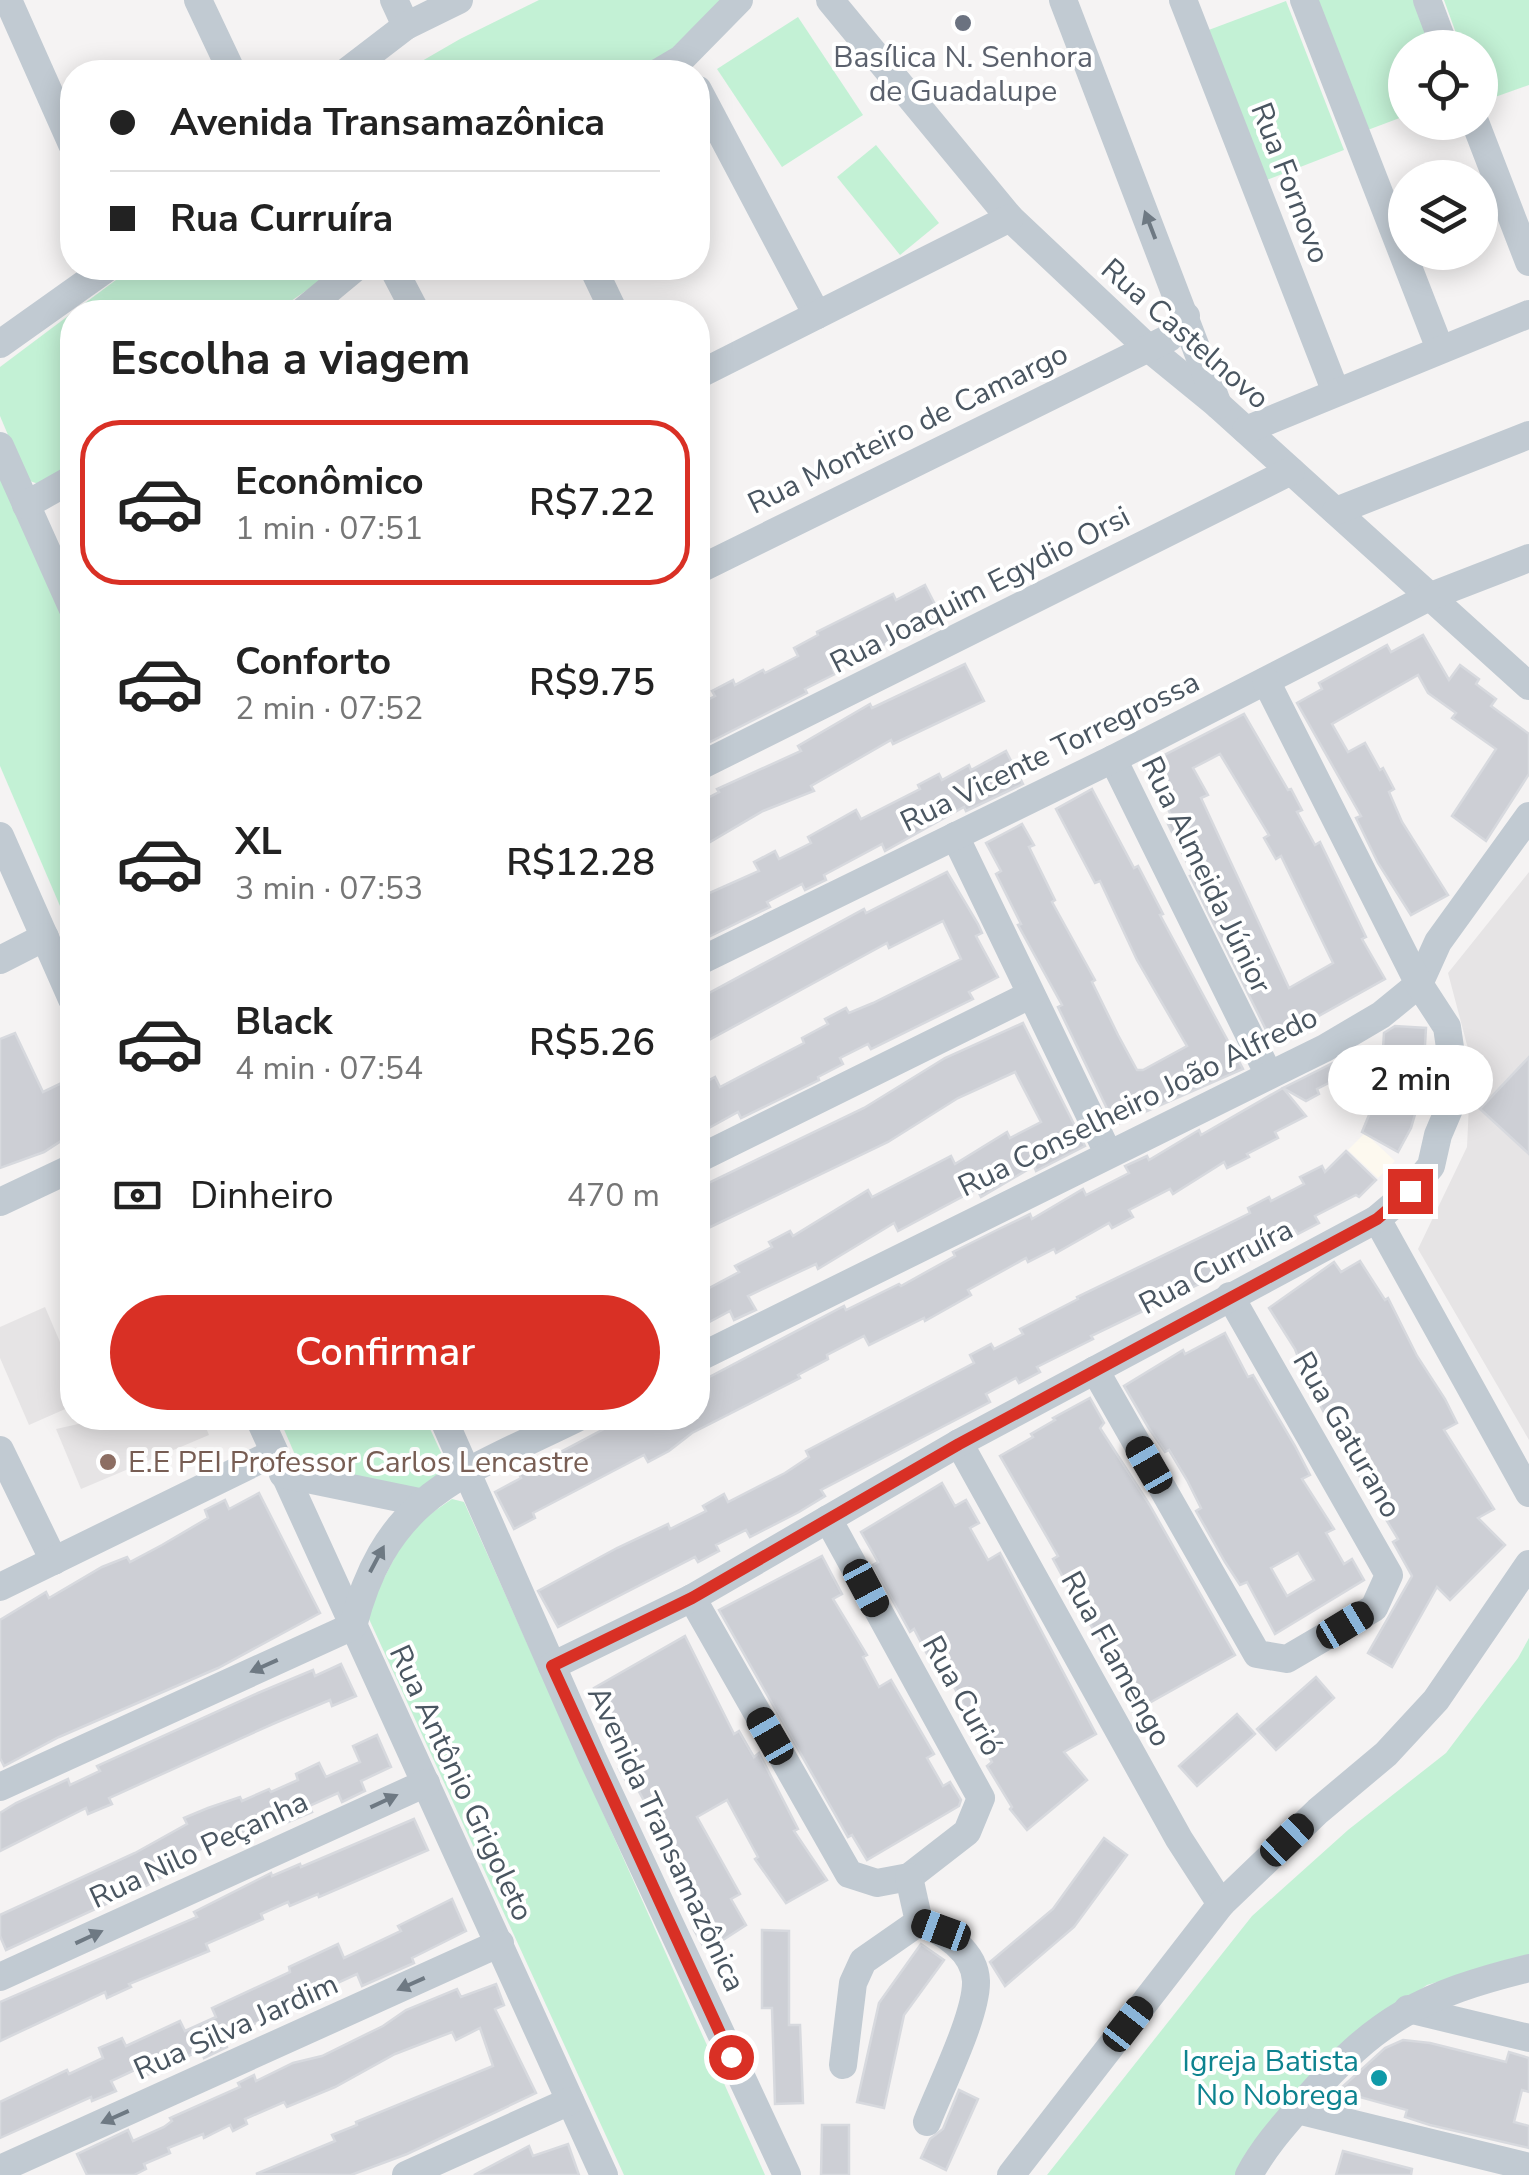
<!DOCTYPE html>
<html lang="pt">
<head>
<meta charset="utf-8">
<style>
  body { margin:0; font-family:"Nunito Sans",sans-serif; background:#f2f2f2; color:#222; height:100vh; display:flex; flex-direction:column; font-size:38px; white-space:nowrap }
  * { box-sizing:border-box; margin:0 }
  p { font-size:32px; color:#767676 }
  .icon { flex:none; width:55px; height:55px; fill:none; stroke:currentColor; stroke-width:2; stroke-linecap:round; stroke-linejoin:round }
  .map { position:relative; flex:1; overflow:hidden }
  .drawer { position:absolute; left:60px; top:300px; width:650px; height:1130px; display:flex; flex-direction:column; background:#fff; border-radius:40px; box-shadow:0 5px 25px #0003 }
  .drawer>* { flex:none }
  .hud { position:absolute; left:60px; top:60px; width:650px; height:220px; border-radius:40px; box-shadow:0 5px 25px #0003; display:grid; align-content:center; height:220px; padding:0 50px; background:#fff }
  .tools { position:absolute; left:1388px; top:30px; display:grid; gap:20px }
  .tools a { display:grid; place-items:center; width:110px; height:110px; border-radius:50%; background:#fff; box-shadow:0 5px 25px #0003; font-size:50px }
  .end { position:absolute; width:45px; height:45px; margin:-22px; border:12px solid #d93025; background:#fff; box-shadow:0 0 0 5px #fff }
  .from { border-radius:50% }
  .bubble { position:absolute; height:70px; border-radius:35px; background:#fff; box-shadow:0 5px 25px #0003; font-size:32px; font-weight:600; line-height:70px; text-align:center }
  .car { position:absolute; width:30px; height:60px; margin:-30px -15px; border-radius:12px; box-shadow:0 0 8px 2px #0007; background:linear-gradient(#222 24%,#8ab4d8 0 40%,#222 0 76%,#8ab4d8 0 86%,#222 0) }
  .hud b { display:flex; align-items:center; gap:35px; height:95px; font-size:38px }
  .hud b+b { border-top:2px solid #e0e0e0 }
  .hud i { width:25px; height:25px; background:#222 }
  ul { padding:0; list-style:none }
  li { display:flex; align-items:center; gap:30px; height:165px; margin:0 20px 15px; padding:0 30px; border:5px solid transparent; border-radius:40px }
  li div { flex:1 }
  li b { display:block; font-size:38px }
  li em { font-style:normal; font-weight:600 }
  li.on { border-color:#d93025 }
  li>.icon { width:90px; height:90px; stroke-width:1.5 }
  h2 { padding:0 50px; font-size:45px; line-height:120px }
  .pay { display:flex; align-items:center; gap:25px; height:110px; padding:0 50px; font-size:38px }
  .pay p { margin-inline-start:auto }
  .cta { display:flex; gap:20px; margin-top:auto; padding:20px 50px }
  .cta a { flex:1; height:115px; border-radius:60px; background:#d93025; color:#fff; font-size:40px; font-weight:600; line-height:115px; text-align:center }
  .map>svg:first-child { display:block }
</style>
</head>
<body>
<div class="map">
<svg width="1529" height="2175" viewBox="0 0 1529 2175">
  <rect width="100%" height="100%" fill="#f5f3f3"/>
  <polygon fill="#fdf9ef" points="1365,1133 1395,1161 1378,1178 1348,1150"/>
  <g fill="#e6e4e5">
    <polygon points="1529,872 1529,1440 1418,1249 1467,1147 1471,1060 1448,973"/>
    <polygon points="45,1307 72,1370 72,1406 29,1425 0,1358 0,1327"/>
    <polygon points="105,1418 202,1418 209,1435 81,1489 56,1429"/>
  </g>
  <g fill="#c3f1d5">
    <polygon points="539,0 731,0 677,53 644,72 403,72 460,39"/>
    <polygon points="1316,0 1420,0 1438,47 1405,48 1405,116 1365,131"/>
    <polygon points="1444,0 1529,0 1529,85 1481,102 1480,48 1461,47"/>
    <polygon points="1286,1 1344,150 1264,181 1206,31"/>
    <polygon points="798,17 863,115 782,167 717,69"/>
    <polygon points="876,145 939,223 900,255 837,177"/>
    <polygon points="132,268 339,268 275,312 73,312"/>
    <polygon points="72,313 72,470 44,486 27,480 0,416 0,367"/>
    <polygon points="0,469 72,629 72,934 0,766"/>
    <polygon points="279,1418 425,1418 450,1472 412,1492 303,1473"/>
    <polygon points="452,1499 464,1502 765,2175 624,2175 369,1619 368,1609 410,1528"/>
    <polygon points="1529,1638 1529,1955 1427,1985 1328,2055 1246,2157 1235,2175 1047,2175 1252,1916 1348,1830 1446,1753 1518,1658"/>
  </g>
  <g fill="#cdcfd5" stroke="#d7d9de" stroke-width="2.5" fill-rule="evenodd">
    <polygon points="925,585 944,622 923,633 920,627 865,654 833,670 835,674 805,689 807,693 698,748 698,705 715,696 712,691 733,680 735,685 763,670 765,673 798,656 794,648 818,635 817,632 893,594 896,600"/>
    <polygon points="1423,635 1449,680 1460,665 1479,679 1476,684 1496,699 1491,706 1529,734 1529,774 1486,841 1452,816 1496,749 1452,718 1456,713 1428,693 1418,675 1332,724 1348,752 1365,743 1380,770 1383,768 1394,789 1389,792 1402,822 1448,895 1411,915 1378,863 1356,818 1361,816 1297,703 1322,689 1319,683 1387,645 1391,652"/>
    <polygon points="965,664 984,701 893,744 891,740 811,786 814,791 763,811 698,849 698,803 719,792 717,789 801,751 798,746 870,704 872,708"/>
    <path d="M1244,714l44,76 3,-1 11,21 -5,2 18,33 5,-3 46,95 -4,2 23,40 -113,63 -82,-166 3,-1 -26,-53 6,-3 -28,-54zM1220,754l49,81 -5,3 12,21 5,-3 52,107 -44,25 -88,-190 7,-3 -15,-27z"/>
    <polygon points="1006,751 1023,784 966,811 964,807 885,851 882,844 824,875 826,880 805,890 802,884 767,902 770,907 698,942 698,898 759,871 754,862 775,851 779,859 811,843 808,837 856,810 861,819 920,789 918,785 939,774 942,780 969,765 971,770"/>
    <polygon points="1092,789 1134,868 1138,866 1163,914 1160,915 1243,1069 1115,1125 1058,1007 1062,1005 1018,925 1021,924 996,874 1001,871 986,843 1022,824 1034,845 1029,847 1055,900 1052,902 1095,980 1092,982 1118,1035 1137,1070 1143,1070 1187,1046 1137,960 1100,881 1095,883 1056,809"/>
    <polygon points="947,872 978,924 982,933 976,936 998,977 969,992 973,999 871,1049 868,1044 840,1058 843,1064 818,1077 819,1080 741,1118 738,1112 698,1134 698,1086 715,1077 720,1087 804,1043 802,1038 828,1024 825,1019 846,1008 849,1013 873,1003 961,959 943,921 889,948 887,943 698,1046 698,999 864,909 866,913"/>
    <polygon points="1023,1023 1085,1146 1036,1171 1034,1166 981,1197 977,1189 898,1231 894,1223 818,1269 816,1264 748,1296 756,1310 734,1320 730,1311 698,1328 698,1294 739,1272 735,1266 772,1247 769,1242 790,1231 793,1236 868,1190 872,1197 951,1156 955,1164 1007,1132 1010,1138 1041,1122 1015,1072 958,1098 888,1142 698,1233 698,1188 864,1108 945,1058"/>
    <polygon points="1395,1026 1426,1028 1424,1062 1430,1063 1411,1128 1398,1152 1362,1132 1386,1074 1383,1072 1391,1050 1383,1049 1384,1033"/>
    <polygon points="15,1033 43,1092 72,1078 72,1125 63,1130 67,1137 44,1152 0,1168 0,1039"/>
    <polygon points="1529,1057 1529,1154 1480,1109"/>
    <polygon points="1343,1058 1350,1072 1317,1089 1319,1094 1306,1101 1283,1088"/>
    <polygon points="1283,1088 1306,1116 1275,1132 1278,1138 1247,1154 1249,1157 1227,1168 1224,1162 1173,1194 1170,1189 1129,1210 1133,1217 1112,1228 1109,1223 1056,1253 1054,1249 1028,1262 1026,1258 968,1290 971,1295 925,1321 924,1318 869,1345 864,1336 827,1355 828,1359 798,1375 800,1378 692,1433 669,1451 648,1462 644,1455 619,1468 533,1513 535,1518 514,1529 495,1492 521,1478 519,1474 621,1420 625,1428 644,1418 698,1418 698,1383 844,1306 846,1310 899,1284 901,1286 955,1256 953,1252 999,1229 1030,1214 1032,1219 1083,1189 1086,1195 1129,1173 1125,1166 1147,1156 1149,1160 1199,1130 1201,1135"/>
    <polygon points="1346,1151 1376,1180 1359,1197 1356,1195 1315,1216 1319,1223 1298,1234 1295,1230 1263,1246 1266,1251 1245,1262 1091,1336 1093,1339 1037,1367 1040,1372 1019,1383 1016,1378 986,1394 990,1402 821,1490 825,1496 799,1512 750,1537 746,1530 716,1545 719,1551 698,1562 695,1557 558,1627 538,1591 617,1548 668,1524 670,1529 706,1511 703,1506 724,1494 728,1502 785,1473 809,1457 806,1451 974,1363 970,1355 991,1344 994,1349 1023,1334 1020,1329 1078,1299 1077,1297 1222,1227 1250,1213 1248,1208 1269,1197 1271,1201 1304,1184 1300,1177 1322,1166 1325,1172"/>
    <polygon points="1360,1261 1385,1300 1388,1298 1417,1356 1445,1399 1457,1423 1444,1430 1494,1509 1478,1518 1505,1545 1450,1600 1437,1587 1392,1667 1368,1653 1412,1576 1393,1542 1398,1539 1348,1457 1307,1381 1295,1349 1269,1308 1334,1262 1341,1272"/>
    <path d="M1225,1333l23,44 5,-2 42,71 15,29 -8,4 32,50 -8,4 18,31 8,-5 12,21 -89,54 -28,-52 -7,3 -15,-23 -29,-51 5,-3 -14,-28 -18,-30 -4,2 -17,-25 -24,-41 59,-36 2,4zM1298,1553l16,27 -27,16 -16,-28z"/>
    <polygon points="1090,1398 1104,1423 1100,1428 1149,1504 1235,1655 1133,1712 1110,1662 1113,1660 1081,1610 1053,1559 1058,1556 1000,1456 1033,1437 1031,1434 1055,1420 1053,1418"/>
    <polygon points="942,1483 955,1506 966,1500 979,1523 970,1528 988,1560 1000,1553 1096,1734 1064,1752 1087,1780 1027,1830 1010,1809 1012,1807 987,1766 992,1762 963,1712 966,1710 951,1681 934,1650 927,1654 914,1629 910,1632 873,1565 878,1562 861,1532"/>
    <polygon points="259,1493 320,1613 218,1668 59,1737 4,1766 0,1758 0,1620 46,1592 49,1598 102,1567 127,1557 130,1562 162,1545 208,1518 205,1510 225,1500 229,1509"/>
    <polygon points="822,1556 842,1594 833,1599 867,1655 863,1657 879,1687 891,1680 934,1754 927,1758 943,1786 950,1782 961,1800 959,1806 867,1860 852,1835 848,1837 719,1610"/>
    <polygon points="685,1636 734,1734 739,1731 754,1757 759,1753 798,1829 794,1831 827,1880 786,1903 755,1859 758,1857 727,1800 697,1817 740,1894 731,1899 746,1925 706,1951 694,1930 702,1925 658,1846 666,1841 637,1788 632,1791 619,1769 631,1763 594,1688"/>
    <polygon points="341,1664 356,1696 332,1706 330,1700 275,1723 109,1798 112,1804 88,1814 86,1808 0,1851 0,1813 16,1803 68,1779 70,1785 100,1771 97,1766 258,1693 313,1670 315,1676"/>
    <polygon points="1316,1677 1334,1698 1276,1750 1257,1729"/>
    <polygon points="1237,1714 1255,1734 1197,1786 1179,1766"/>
    <polygon points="377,1735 391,1767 361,1781 365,1791 342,1802 338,1793 309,1806 312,1812 288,1822 287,1819 260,1831 258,1826 196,1851 199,1857 148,1885 6,1950 0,1936 0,1915 135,1853 187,1824 184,1818 208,1808 240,1797 242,1801 269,1789 271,1792 298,1780 296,1774 319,1763 326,1777 360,1762 353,1746"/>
    <polygon points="414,1819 428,1850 319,1897 318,1894 290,1906 288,1902 261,1914 263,1919 206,1944 209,1951 129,1984 131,1987 107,1998 105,1992 0,2041 0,2002 197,1917 194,1912 271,1873 272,1876 300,1864 301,1867"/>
    <polygon points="1104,1838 1127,1855 1074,1927 1005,1986 990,1962 1053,1909"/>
    <polygon points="452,1899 466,1931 412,1958 414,1963 362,1986 357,1974 302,1999 304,2004 249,2026 250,2029 225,2040 227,2047 204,2058 201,2050 145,2076 141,2067 111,2081 116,2091 92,2101 91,2097 0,2138 0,2102 67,2070 69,2074 103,2058 99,2048 122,2038 126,2046 180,2021 185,2031 216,2017 212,2008 290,1972 289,1967 338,1944 344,1958 401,1931 398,1926"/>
    <polygon points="762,1930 789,1931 789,2025 800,2025 803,2103 775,2104 772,2008 762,2008"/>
    <polygon points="921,1944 944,1960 904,2015 884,2108 857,2102 879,2003"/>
    <polygon points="496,1984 504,2005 495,2009 536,2093 407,2154 351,2175 256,2174 335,2141 332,2135 357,2125 356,2122 493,2066 480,2028 456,2040 452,2032 395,2054 335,2087 287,2107 284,2102 245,2119 247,2124 233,2131 230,2125 204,2138 203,2134 168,2148 170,2153 144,2164 146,2169 134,2175 87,2175 77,2154 128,2130 133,2141 164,2127 172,2121 170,2118 240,2087 238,2083 254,2075 256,2081 293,2063 322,2056 383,2026 406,2010 457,1989 461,1997"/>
    <polygon points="1403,2040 1430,2043 1506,2062 1509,2052 1529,2058 1529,2092 1522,2090 1514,2122 1529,2126 1529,2148 1430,2125 1405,2117 1407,2110 1338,2091 1385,2048"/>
    <polygon points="959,2090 978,2099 946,2170 921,2158 930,2139 943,2129"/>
    <polygon points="822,2125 849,2125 849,2175 821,2175"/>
    <polygon points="568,2144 579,2175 474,2175 529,2146 533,2156"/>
    <polygon points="1343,2151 1412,2169 1411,2175 1336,2175"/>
  </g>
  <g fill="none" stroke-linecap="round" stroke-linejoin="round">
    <g stroke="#c1cad2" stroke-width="28">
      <polyline points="8,0 72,144"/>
      <polyline points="198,0 232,72"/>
      <polyline points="394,0 406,26"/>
      <polyline points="830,0 1010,218 1147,347 1218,405 1529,686"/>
      <polyline points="1063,0 1218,405"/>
      <polyline points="1183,0 1335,390"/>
      <polyline points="1304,0 1440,349"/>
      <polyline points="1427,0 1445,48"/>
      <polyline points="346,72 406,26 459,0"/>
      <polyline points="659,72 681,59 739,0"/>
      <polyline points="698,90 817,315"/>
      <polyline points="1475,122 1529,262"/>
      <polyline points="393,268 416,312"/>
      <polyline points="593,268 614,312"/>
      <polyline points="302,312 355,268"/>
      <polyline points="0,344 107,268"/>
      <polyline points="698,375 1010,218"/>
      <polyline points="1246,430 1529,314"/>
      <polyline points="0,446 72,607"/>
      <polyline points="26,505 72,479"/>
      <polyline points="1336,511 1529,435"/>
      <polyline points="698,570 1169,338 1186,316"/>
      <polyline points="1113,759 1268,1073"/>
      <polyline points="698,767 1291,471"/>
      <polyline points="0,836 72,999"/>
      <polyline points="955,836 1108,1153"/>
      <polyline points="0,960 45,937"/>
      <polyline points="698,962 1113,759 1431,596 1529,558"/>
      <polyline points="698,1159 1030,995"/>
      <polyline points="0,1202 72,1168"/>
      <polyline points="1377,1219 1529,1493"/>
      <polyline points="698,1358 1325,1048 1381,1015 1419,984 1438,942 1529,816"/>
      <polyline points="1095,1370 1257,1654 1287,1659 1374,1608 1389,1575 1230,1296"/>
      <polyline points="259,1418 604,2175"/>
      <polyline points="443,1418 592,1757 787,2175"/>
      <polyline points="959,1443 1179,1839 1221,1904"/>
      <polyline points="0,1450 54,1561"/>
      <polyline points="283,1474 419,1502"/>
      <polyline points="0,1587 274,1453"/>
      <polyline points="692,1598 849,1874 877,1883 909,1877 967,1832 981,1798 828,1519"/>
      <polyline points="552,1666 692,1598 959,1443 1377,1219 1410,1191 1431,1166 1438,1135 1452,1102 1454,1075 1447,1027 1419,984 1266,681"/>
      <path d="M0,1787l353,-161c34,-134 111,-152 224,-208"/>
      <path d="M919,1922c24,9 56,29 57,59 1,34 -36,107 -49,141"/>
      <polyline points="0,1977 426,1783"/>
      <polyline points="1408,2009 1529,2038"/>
      <polyline points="843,2065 853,1983 863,1961 919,1922 909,1877"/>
      <polyline points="1297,2110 1529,2167"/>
      <polyline points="0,2169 500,1943"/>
      <polyline points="406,2175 570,2101"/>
      <polyline points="1011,2175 1221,1904 1318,1811 1386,1754 1436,1700 1529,1564"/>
      <path d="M1249,2175c15,-28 34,-49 55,-73 72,-83 119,-108 225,-134"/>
    </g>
  </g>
  <defs><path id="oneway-solid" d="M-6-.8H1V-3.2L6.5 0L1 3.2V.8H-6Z" transform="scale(2.5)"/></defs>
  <g fill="#6e7983">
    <use href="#oneway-solid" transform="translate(1150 225) rotate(-111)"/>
    <use href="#oneway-solid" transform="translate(377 1559) rotate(-62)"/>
    <use href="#oneway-solid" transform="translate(264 1666) rotate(156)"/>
    <use href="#oneway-solid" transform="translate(384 1801) rotate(-25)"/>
    <use href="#oneway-solid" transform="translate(89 1937) rotate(-25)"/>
    <use href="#oneway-solid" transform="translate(411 1984) rotate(156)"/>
    <use href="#oneway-solid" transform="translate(115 2117) rotate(156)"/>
  </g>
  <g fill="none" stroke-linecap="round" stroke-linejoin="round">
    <polyline stroke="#d93025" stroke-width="12" points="731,2057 552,1666 692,1598 959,1444 1377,1219 1410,1191"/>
  </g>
  <circle fill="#6b7280" stroke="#fff" stroke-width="4" cx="963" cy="23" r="10"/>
  <circle fill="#8d6e63" stroke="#fff" stroke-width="4" cx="108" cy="1462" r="10"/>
  <circle fill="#0f9aa8" stroke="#fff" stroke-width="4" cx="1379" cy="2078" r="10"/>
  <g text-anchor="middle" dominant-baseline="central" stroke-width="8" stroke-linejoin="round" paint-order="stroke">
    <g font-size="30" fill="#5b616d" stroke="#fff">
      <text x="963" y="57">Basílica N. Senhora<tspan x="963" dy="34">de Guadalupe</tspan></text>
    </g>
    <g font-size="30" fill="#4a5661" stroke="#fff">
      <text transform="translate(1290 183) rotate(69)">Rua Fornovo</text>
      <text transform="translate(1185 334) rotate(41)">Rua Castelnovo</text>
      <text transform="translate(908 429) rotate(-26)">Rua Monteiro de Camargo</text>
      <text transform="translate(980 590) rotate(-27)">Rua Joaquim Egydio Orsi</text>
      <text transform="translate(1050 752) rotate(-26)">Rua Vicente Torregrossa</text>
      <text transform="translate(1206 875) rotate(64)">Rua Almeida Júnior</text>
      <text transform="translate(1138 1102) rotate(-26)">Rua Conselheiro João Alfredo</text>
      <text transform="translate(1216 1267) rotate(-28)">Rua Curruíra</text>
      <text transform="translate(1347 1435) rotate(60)">Rua Gaturano</text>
      <text transform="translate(1116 1659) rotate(61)">Rua Flamengo</text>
      <text transform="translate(962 1696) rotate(61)">Rua Curió</text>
      <text transform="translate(461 1783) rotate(65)">Rua Antônio Grigoleto</text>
      <text transform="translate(666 1839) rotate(65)">Avenida Transamazônica</text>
      <text transform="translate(199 1850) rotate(-25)">Rua Nilo Peçanha</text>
      <text transform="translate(236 2027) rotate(-24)">Rua Silva Jardim</text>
    </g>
    <g font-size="30" fill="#785e54" stroke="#fff" text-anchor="start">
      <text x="128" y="1462">E.E PEI Professor Carlos Lencastre</text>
    </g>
    <g font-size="30" fill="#0d838f" stroke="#fff" text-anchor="end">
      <text x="1359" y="2061">Igreja Batista<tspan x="1359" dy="34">No Nobrega</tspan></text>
    </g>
  </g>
</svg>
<div class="tools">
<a><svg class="icon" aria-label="locate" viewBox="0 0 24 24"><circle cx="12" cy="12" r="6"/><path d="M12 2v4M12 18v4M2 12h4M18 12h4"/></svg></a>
<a><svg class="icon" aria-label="layers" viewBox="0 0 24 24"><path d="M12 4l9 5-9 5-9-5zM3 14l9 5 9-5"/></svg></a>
</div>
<i class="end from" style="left:731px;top:2057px"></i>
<i class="end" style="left:1410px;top:1191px"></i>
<div class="bubble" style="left:1328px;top:1045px;width:165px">2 min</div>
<i class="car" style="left:1149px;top:1465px;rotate:330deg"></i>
<i class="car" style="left:866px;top:1588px;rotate:152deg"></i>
<i class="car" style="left:1345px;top:1625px;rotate:59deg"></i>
<i class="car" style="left:770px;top:1736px;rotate:330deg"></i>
<i class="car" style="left:1287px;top:1840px;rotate:46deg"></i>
<i class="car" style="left:941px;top:1930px;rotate:290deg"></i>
<i class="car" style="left:1128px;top:2024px;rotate:38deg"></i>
<div class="hud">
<b><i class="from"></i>Avenida Transamazônica</b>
<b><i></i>Rua Curruíra</b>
</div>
<section class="drawer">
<h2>Escolha a viagem</h2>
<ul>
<li class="on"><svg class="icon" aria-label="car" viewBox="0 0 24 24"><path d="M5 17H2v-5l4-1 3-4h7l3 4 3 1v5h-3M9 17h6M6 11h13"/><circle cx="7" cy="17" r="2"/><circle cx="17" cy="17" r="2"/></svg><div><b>Econômico</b><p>1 min · 07:51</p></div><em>R$7.22</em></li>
<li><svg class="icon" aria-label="car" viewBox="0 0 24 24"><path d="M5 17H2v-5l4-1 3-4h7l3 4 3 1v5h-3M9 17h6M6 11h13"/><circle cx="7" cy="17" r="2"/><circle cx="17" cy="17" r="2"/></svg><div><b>Conforto</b><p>2 min · 07:52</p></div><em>R$9.75</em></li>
<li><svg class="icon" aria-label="car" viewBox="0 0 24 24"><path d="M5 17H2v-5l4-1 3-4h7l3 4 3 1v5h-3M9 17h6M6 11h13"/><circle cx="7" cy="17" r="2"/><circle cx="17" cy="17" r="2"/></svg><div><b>XL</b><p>3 min · 07:53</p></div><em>R$12.28</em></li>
<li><svg class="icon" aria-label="car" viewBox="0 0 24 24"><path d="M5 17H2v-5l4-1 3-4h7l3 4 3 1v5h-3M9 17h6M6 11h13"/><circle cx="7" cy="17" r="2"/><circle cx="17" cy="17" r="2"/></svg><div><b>Black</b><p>4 min · 07:54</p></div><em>R$5.26</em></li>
</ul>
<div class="pay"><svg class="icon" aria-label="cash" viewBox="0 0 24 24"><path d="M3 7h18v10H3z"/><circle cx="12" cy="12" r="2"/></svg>Dinheiro<p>470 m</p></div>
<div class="cta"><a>Confirmar</a></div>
</section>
</div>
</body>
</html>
